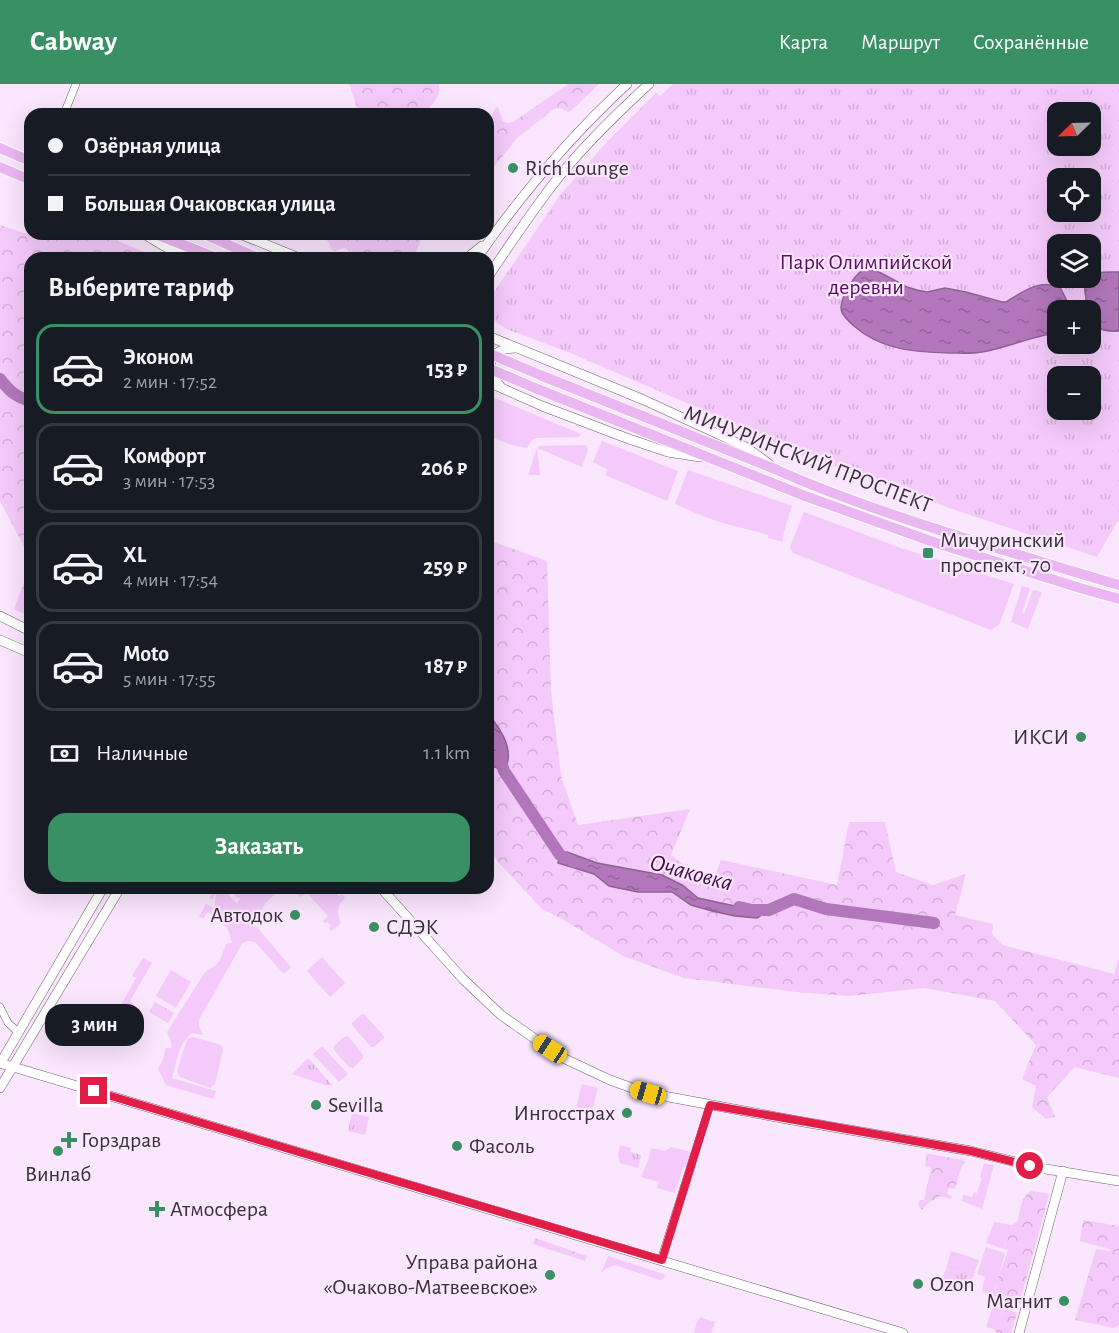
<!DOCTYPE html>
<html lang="ru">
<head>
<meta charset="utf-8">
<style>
  body { margin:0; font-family:"Alegreya Sans",sans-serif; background:#20242c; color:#f1f3f6; height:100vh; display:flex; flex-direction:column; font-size:22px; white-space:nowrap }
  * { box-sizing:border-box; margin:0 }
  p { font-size:20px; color:#9ea1a6 }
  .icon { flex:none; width:33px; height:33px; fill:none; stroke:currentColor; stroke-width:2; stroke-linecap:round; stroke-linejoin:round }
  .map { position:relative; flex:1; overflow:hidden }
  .side { position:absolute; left:24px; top:168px; width:470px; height:642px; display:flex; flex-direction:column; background:#171b24; border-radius:18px; box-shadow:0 6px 24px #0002 }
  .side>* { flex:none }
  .hud { position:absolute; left:24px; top:24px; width:470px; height:132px; border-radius:18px; box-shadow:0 6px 24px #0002; display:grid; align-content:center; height:132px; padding:0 24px; background:#171b24 }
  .needle { width:39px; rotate:247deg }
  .fabs { position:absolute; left:1047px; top:18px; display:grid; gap:12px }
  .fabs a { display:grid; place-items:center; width:54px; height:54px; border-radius:12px; background:#171b24; box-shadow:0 6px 24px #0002; font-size:30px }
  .end { position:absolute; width:27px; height:27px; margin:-14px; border:8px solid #e11d48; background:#fff; box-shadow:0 0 0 3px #fff }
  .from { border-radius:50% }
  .bubble { position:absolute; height:42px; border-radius:18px; background:#171b24; box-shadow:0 6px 24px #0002; font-size:20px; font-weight:700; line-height:42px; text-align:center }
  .car { position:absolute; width:18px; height:36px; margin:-18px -9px; border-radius:8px; box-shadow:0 0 4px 2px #0007; background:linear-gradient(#f5c518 24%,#345 0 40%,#f5c518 0 76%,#345 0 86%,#f5c518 0) }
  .hud b { display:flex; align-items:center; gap:21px; height:57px; font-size:22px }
  .hud b+b { border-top:2px solid #363941 }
  .hud i { width:15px; height:15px; background:#f1f3f6 }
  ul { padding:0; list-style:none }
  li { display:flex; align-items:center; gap:18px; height:90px; margin:0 12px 9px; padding:0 12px; border:3px solid #363941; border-radius:18px }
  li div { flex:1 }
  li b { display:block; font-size:22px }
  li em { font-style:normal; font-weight:700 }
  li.active { border-color:#399064 }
  li>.icon { width:54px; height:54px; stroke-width:1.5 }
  h2 { padding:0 24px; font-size:27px; line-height:72px }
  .pay { display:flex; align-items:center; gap:15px; height:66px; padding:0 24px; font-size:22px }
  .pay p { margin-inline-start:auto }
  .action { display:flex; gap:12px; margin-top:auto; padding:12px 24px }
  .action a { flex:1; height:69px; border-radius:18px; background:#399064; color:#fff; font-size:24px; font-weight:700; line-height:69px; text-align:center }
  header { display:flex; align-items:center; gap:36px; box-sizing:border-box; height:84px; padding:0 30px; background:#399064; color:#fff }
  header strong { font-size:28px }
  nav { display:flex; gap:33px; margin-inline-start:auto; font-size:21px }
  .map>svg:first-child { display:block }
</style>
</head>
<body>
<header>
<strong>Cabway</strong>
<nav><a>Карта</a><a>Маршрут</a><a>Сохранённые</a></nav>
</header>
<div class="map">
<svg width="1119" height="1249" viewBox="0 0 1119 1249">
  <defs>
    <pattern id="forest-crowns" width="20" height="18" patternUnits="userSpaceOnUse" patternTransform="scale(1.5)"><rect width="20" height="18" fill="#f4cafa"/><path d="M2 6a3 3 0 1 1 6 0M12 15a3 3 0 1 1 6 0" fill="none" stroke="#d2aed7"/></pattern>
    <pattern id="park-tufts" width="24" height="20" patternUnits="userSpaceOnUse" patternTransform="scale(1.5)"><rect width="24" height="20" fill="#f4cafa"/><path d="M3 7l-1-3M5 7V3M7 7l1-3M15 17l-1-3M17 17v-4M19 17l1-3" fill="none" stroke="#d2aed7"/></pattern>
    <pattern id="water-ripples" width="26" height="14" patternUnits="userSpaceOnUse" patternTransform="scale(1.5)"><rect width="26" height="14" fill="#b277ba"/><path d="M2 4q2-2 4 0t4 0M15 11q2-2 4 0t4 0" fill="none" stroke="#926298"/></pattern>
  </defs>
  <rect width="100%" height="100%" fill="#fae6fd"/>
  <g fill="#f4cafa">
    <polygon points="488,311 581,350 579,353 537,354 532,356 527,364 515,362 488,352"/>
    <polygon points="602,357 678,387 667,417 605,391 608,386 593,378"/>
    <polygon points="586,361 588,366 582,383 537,364 540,391 528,391 537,364 540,362"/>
    <path d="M688,386l104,36 -8,25 -1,11 -15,-4v-3c-19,-6 -38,-9 -57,-16 -12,-4 -24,-10 -36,-15z"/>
    <polygon points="804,428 901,464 1014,500 999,541 991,546 793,469 790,463"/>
    <polygon points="1022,502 1030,504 1022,529 1024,530 1033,506 1042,508 1028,545 1011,538"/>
    <path d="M215,804h8v4l2,2 2,-1 10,11 3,-6h-3l-8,-10h9l6,3 2,-3h37c-9,8 -30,20 -17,33l-7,5 -8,-9 -1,2 41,48 -7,7 -29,-32 -9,-1 -4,3 -43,76v6l4,9 -11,-2c-14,10 -15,29 -20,45l44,13 -3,8 -47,-14 -8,-17 4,-6 4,-14h5c2,-5 -2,-11 -4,-16l38,-60 11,-7 4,-5 6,-16 6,-1c-3,-18 -10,-22 -24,-31l-2,2 -2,4 -5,-1 7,-13 8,4 2,-15 -4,7 -3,-2z"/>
    <path d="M293,804h20l-2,2 2,2 2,-4h17l7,8 3,-2 3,4c-8,7 -9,15 -4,25l-10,8 -2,-3 2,-2 -4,-4 -2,1 -2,-2 5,-5 -21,-23 -7,4 -3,-4 1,-1z"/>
    <polygon points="322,873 345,899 330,913 307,887"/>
    <polygon points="143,874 152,879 130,917 134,920 135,923 134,926 127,923 125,928 128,930 123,940 114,947 109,943 136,894 132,892"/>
    <polygon points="171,886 191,898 176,924 156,912"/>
    <polygon points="362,930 364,930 384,952 384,954 374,963 371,963 352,941 352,939"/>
    <polygon points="348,952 363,971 363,974 353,984 349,983 333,965 334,962 344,953"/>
    <polygon points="193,953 221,961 223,966 215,1000 210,1004 180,993 177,988 187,955"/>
    <polygon points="322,962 348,990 339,998 313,970"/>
    <polygon points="582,1000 598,1004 592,1027 576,1023"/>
    <polygon points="671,1063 695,1069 692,1076 683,1084 675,1109 657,1104 659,1098 641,1093 649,1074 651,1064 665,1067"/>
    <polygon points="984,1079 994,1081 982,1125 962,1117 963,1111 972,1113 974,1108 977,1109 982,1094 980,1093"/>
    <polygon points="994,1138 1012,1141 1004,1165 986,1159"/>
    <polygon points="986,1163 1005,1169 995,1205 1000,1217 992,1214 991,1211 982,1207 985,1193 977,1190"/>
    <polygon points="951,1167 979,1176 975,1187 963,1184 959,1188 946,1185"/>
    <polygon points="608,1172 663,1190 665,1191 663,1195 660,1196 615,1181 607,1184 601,1189"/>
    <polygon points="993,1222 1003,1224 996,1246 986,1243"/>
    <polygon points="700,1233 715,1238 711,1249 694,1249 697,1237 698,1237"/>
  </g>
  <g fill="url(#forest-crowns)">
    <path d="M349,0h90c2,14 -7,21 -16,30h-62l-3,-4z"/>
    <polygon points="568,0 599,0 571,27 568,28 561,24 554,25 517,54 488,90 488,37 491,34 495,24 498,23 503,37 506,39 513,38"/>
    <polygon points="0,141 24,149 30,148 30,150 101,150 159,174 30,174 30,474 0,417"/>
    <polygon points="321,150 423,150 414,174 351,174 347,165 344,164 334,167 331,165 329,158"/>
    <path d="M488,456l59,21 4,130 10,85 17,49 112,-16 -19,46 40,31 10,-26 116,25 12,-63h36l11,50 37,13 33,-11 -11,41 38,9 -1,10 11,11 111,29 5,-15v119l-44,-11 -28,30 8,20 -9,2 -14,-12 4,-21 -14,-7 14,-34 -41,-44 -70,-13 -76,8 -53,-4 -112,-14 -61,-22 -61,-37 -20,-10 -43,-46 -11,-17v-82l15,7c13,-20 -2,-42 -15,-57z"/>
    <polygon points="30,483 30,533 14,525"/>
    <polygon points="927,1070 930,1070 966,1077 961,1084 955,1105 949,1104 947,1109 952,1113 950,1115 940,1112 927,1120 922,1126 918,1121 920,1116 924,1116 931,1084 925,1082"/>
    <path d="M1031,1107l15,2 3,2 -31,114c-4,-2 -11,-2 -14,-5 -12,-8 -8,-22 -4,-33l1,-1 7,-20 -4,-1 8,-24 6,-4c2,-11 3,-24 13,-30z"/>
    <polygon points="1083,1136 1119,1142 1119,1241 1114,1244 1075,1236 1096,1165 1112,1167 1109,1165 1080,1157"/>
    <polygon points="535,1154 587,1172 585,1177 533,1160"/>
    <polygon points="1003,1224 1017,1229 1011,1249 995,1249"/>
  </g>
  <g fill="url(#park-tufts)" fill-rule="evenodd">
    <path d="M673,0h446v437l-2,1 -20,35 -139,-46 -159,-57 -73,-34 -158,-68 -59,-22c-7,-4 -17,-10 -21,-18 -1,-2 0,-8 0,-11l72,-106 47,-53 49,-49 4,3zM1058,28h32v34h-32zM1058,94h32v34h-32zM1058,160h32v34h-32zM1058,226h32v34h-32zM1058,292h32v34h-32z"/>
    <polygon points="155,918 174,929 168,939 149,928"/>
    <polygon points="308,974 332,1001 325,1001 292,990"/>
    <polygon points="352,1029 369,1033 365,1051 348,1047"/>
    <polygon points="620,1061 631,1064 630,1068 641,1071 638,1084 620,1079 618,1071"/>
    <polygon points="963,1184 975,1187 971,1203 958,1200 955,1201 953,1206 949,1208 938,1204 946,1185 958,1188"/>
  </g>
  <g fill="url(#water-ripples)" stroke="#8d6293" stroke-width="1.5">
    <path d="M867,184l14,5 26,14 10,3 10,2 18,-4 21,4 36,10h4c18,-11 33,-23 54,-15l9,18 11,-1 6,-4c0,-5 -2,-10 -1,-15 3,-15 22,-13 34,-13v59c-16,1 -27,-2 -29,-21h-32l-1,23c-25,3 -50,15 -75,19 -11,2 -22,1 -33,1 -34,-1 -68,-3 -95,-27 -11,-10 -17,-15 -10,-30 5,-11 12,-24 23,-28z"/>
    <path d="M488,630c13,15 28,37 16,57l-16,-7z"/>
    <polygon points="567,768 597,779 662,791 682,801 698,814 753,826 769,826 757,834 735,832 712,827 691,821 672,808 638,808 609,802 594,790 558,779 560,771"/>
  </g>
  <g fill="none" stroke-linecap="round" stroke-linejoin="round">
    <g stroke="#b277ba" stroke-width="12">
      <path d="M0,295c10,13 15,17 30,22"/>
      <polyline points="499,672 504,687 560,771 574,778"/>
      <polyline points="739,823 752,826 769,826 794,815 826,825 934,839"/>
    </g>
    <defs>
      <g id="street">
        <polyline points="64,30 76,0"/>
        <polyline points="0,923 8,939 18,948"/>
        <polyline points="661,1176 710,1021"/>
      </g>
      <g id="secondary">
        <polyline points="144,150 162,161 188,174"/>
        <polyline points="240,150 299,174"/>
        <polyline points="467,174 482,162"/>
        <path d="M477,174c43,-62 95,-123 150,-174"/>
        <path d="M488,193c20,-30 41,-61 63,-90 28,-37 63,-71 98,-103"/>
        <polyline points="488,252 644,316 746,363 769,380"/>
        <polyline points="488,298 542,322 629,355 668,368 700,373"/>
        <path d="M500,302c-18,-19 -10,-38 16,-38"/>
        <polyline points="0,532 30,547"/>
        <polyline points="0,556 30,569"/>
        <polyline points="381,804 463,895 501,931 561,973 610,996 635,1005 669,1013 798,1037 971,1067 1040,1084 1119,1097"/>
        <polyline points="0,979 903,1249"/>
        <polyline points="0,980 103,804"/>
        <polyline points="0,1004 120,804"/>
        <polyline points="1019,1249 1063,1087"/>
      </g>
      <g id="primary">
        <polyline points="0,64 30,77"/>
        <polyline points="0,83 30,96"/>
        <polyline points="156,150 216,174"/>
        <polyline points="204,150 258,174"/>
        <path d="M540,291l235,94c50,23 103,41 155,58 63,20 126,40 189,58"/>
        <polyline points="535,304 805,412 936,459 1080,504 1119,515"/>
      </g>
    </defs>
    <use href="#street" stroke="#726174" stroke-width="8"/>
    <use href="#secondary" stroke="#726174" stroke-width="10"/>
    <use href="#primary" stroke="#fff" stroke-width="12"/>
    <use href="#street" stroke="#fff" stroke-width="7"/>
    <use href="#secondary" stroke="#fff" stroke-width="9"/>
    <use href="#primary" stroke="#eab7f2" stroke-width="10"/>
    <defs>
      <g id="primary-bridge">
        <polyline points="488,269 540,291"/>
        <polyline points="488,284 535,304"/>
      </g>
    </defs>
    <use href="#primary-bridge" stroke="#fff" stroke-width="12" stroke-linecap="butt"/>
    <use href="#primary-bridge" stroke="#eab7f2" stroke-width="10"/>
  </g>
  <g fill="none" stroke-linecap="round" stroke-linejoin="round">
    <polyline stroke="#e11d48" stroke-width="8" points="94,1007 662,1176 710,1021 971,1067 1030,1082"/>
  </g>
  <g fill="#399064" stroke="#fae6fd" stroke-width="2">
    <circle cx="513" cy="84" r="6"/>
    <rect x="922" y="463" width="12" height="12" rx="3"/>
    <circle cx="1081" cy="653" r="6"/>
    <circle cx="295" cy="831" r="6"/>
    <circle cx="374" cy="843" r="6"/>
    <circle cx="316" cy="1021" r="6"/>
    <circle cx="627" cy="1029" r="6"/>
    <path d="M66 1047h6v6h6v6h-6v6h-6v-6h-6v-6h6z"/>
    <circle cx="457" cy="1062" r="6"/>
    <circle cx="58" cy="1067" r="6"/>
    <path d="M154 1116h6v6h6v6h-6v6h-6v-6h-6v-6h6z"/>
    <circle cx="550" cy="1191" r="6"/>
    <circle cx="918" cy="1200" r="6"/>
    <circle cx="1064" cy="1217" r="6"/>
  </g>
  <g text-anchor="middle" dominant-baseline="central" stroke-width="4.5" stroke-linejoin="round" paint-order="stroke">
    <g font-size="22" fill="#383139" stroke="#fae6fd" text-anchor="start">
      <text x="525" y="84">Rich Lounge</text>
      <text x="940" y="456">Мичуринский<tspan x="940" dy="25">проспект, 70</tspan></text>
      <text x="1069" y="653" text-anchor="end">ИКСИ</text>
      <text x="283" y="831" text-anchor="end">Автодок</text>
      <text x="386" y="843">СДЭК</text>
      <text x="328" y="1021">Sevilla</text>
      <text x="615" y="1029" text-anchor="end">Ингосстрах</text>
      <text x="81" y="1056">Горздрав</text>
      <text x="469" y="1062">Фасоль</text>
      <text x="58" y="1090" text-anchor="middle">Винлаб</text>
      <text x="170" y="1125">Атмосфера</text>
      <text x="538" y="1178" text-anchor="end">Управа района<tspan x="538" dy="25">«Очаково-Матвеевское»</tspan></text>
      <text x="930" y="1200">Ozon</text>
      <text x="1052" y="1217" text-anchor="end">Магнит</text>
    </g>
    <g font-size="22" fill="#590e63" stroke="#fae6fd">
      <text x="866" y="178">Парк Олимпийской<tspan x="866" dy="25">деревни</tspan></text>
    </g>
    <g font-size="22" fill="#383139" stroke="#fae6fd">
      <text transform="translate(808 375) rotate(21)">МИЧУРИНСКИЙ ПРОСПЕКТ</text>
    </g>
    <g font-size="24" font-style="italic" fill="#420a4a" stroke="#fae6fd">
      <text transform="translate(691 789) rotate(15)">Очаковка</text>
    </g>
  </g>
</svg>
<div class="fabs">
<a><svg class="needle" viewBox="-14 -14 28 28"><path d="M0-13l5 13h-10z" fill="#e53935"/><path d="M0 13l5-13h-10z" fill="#9ea1a6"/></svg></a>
<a><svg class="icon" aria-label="locate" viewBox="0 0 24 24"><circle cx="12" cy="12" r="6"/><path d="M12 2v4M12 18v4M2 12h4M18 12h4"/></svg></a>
<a><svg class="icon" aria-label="layers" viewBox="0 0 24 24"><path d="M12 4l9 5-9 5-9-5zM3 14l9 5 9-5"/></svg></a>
<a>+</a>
<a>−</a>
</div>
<i class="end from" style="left:1030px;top:1082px"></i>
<i class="end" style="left:94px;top:1007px"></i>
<div class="bubble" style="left:45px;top:920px;width:99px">3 мин</div>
<i class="car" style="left:550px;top:965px;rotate:303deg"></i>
<i class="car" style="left:648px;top:1009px;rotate:286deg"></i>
<div class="hud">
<b><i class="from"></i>Озёрная улица</b>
<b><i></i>Большая Очаковская улица</b>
</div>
<section class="side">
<h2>Выберите тариф</h2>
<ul>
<li class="active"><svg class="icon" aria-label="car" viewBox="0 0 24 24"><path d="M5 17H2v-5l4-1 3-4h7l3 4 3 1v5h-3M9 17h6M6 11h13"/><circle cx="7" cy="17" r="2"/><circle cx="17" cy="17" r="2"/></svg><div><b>Эконом</b><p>2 мин · 17:52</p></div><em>153 ₽</em></li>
<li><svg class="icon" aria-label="car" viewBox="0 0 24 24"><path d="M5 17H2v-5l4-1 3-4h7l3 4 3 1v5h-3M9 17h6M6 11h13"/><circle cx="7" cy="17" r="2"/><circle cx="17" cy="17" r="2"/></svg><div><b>Комфорт</b><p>3 мин · 17:53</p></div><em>206 ₽</em></li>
<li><svg class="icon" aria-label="car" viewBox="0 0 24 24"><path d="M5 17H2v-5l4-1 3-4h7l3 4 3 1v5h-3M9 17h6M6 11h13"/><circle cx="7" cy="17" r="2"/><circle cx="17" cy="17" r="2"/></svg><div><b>XL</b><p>4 мин · 17:54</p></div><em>259 ₽</em></li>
<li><svg class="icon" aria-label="car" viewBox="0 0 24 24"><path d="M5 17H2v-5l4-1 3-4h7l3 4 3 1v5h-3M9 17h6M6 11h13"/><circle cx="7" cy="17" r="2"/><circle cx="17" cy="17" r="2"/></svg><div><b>Moto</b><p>5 мин · 17:55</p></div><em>187 ₽</em></li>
</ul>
<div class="pay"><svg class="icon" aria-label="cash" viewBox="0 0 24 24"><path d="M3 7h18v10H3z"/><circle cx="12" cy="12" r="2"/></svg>Наличные<p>1.1 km</p></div>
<div class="action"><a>Заказать</a></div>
</section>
</div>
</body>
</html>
